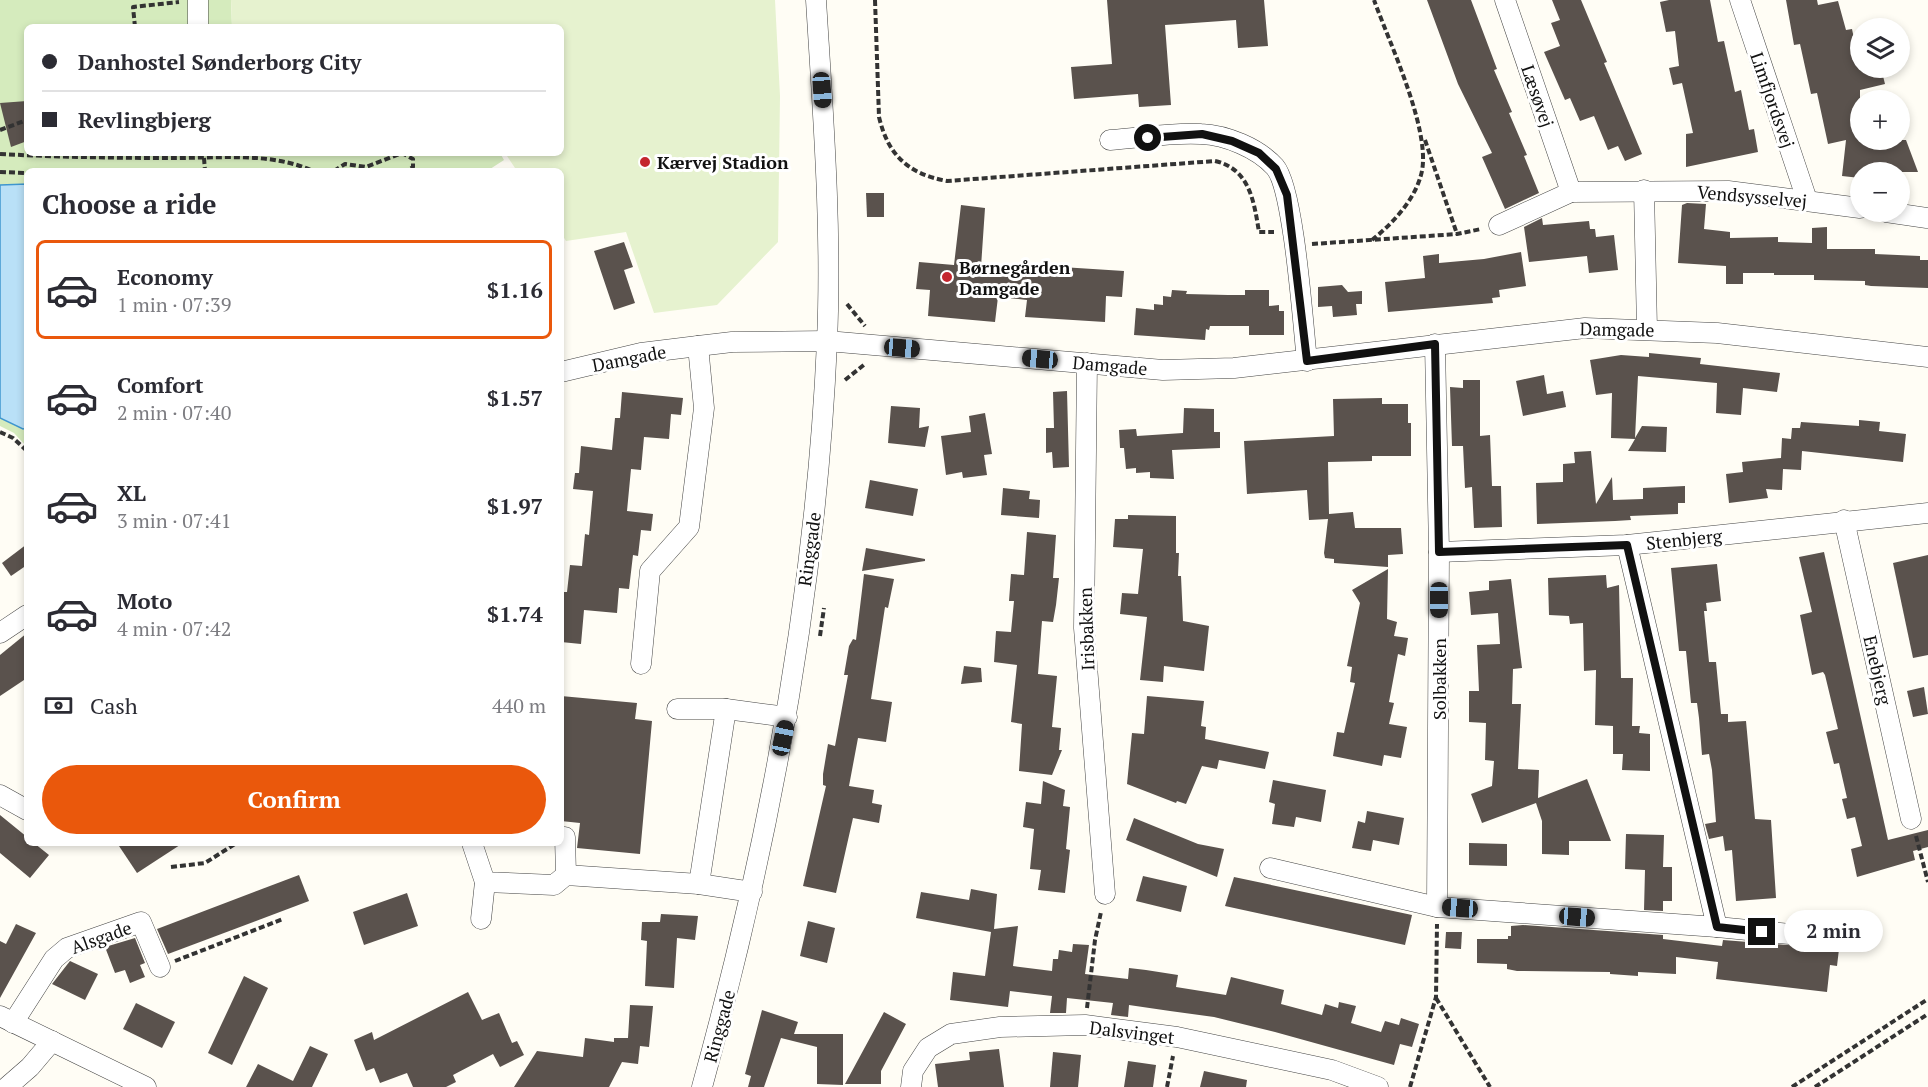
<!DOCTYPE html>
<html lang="en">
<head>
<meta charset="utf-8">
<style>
  body { margin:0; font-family:"PT Serif",serif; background:#f7f7f7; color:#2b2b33; height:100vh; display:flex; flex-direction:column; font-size:22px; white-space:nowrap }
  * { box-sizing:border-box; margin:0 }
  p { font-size:20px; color:#7c7c81 }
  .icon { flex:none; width:33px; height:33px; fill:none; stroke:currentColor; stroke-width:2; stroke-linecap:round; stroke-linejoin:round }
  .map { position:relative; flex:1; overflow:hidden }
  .side { position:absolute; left:24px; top:168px; width:540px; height:678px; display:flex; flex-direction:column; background:#fff; border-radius:9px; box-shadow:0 3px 9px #0003 }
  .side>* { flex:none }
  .hud { position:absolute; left:24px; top:24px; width:540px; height:132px; border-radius:9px; box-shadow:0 3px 9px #0003; display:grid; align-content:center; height:132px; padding:0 18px; background:#fff }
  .buttons { position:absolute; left:1850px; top:18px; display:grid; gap:12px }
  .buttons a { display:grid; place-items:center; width:60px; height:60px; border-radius:50%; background:#fff; box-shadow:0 3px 9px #0003; font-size:30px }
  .end { position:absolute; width:27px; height:27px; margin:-14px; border:8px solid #111; background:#fff; box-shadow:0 0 0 3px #fff }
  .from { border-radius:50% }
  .bubble { position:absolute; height:42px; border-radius:21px; background:#fff; box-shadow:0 3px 9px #0003; font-size:20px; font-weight:700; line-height:42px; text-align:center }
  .car { position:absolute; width:18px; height:36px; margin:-18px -9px; border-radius:8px; box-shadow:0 0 4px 2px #0007; background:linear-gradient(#222 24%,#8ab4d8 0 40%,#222 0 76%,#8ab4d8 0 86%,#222 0) }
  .hud b { display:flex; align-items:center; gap:21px; height:57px; font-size:22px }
  .hud b+b { border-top:2px solid #e1e1e2 }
  .hud i { width:15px; height:15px; background:#2b2b33 }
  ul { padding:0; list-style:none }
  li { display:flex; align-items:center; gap:18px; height:99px; margin:0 12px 9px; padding:0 6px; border:3px solid transparent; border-radius:9px }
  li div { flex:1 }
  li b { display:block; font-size:22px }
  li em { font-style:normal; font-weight:700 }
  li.on { border-color:#ea580c }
  li>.icon { width:54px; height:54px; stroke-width:1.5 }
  h2 { padding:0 18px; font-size:27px; line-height:72px }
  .pay { display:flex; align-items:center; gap:15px; height:66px; padding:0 18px; font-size:22px }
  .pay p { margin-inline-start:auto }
  .primary-button { display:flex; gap:12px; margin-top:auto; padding:12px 18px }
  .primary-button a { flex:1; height:69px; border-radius:36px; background:#ea580c; color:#fff; font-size:24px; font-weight:700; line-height:69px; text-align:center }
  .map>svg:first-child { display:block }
</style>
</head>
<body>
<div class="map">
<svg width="1928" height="1087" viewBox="0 0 1928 1087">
  <rect width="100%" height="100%" fill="#fffdf5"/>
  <polygon fill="#d5ebbd" points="0,0 231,0 232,27 27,27 27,153 500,153 504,160 487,171 27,171 27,447 14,433 0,426"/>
  <polygon fill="#e6f2cf" points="231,0 775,0 780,96 778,242 717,305 654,313 626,232 566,241 561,233 561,171 517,171 505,153 561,153 561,27 232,27"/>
  <polygon fill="#b9e0f7" stroke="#3f96cf" stroke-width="1.5" points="27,184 27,428 23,429 0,418 0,185"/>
  <g fill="#5a524d">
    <polygon points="1107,0 1264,0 1268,46 1238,48 1236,20 1165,25 1171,105 1139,107 1138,94 1074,99 1071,67 1112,64"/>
    <polygon points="1427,0 1471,0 1497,69 1494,70 1512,112 1509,113 1527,155 1524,156 1539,193 1505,209 1482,157 1492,153 1458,84"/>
    <polygon points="1552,0 1581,0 1607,62 1604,63 1642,154 1625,161 1618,146 1608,150 1594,116 1580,121 1570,98 1565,100 1544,52 1560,46 1551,23 1560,20"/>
    <polygon points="1669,0 1710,0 1718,42 1724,41 1735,92 1741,90 1749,130 1754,129 1758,152 1686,167 1686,134 1693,133 1682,83 1673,85 1669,68 1679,66 1675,31 1666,32 1660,2"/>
    <polygon points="1786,0 1817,0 1818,5 1838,1 1846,30 1852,29 1860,68 1881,68 1885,84 1860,90 1860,140 1906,140 1918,172 1860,172 1860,178 1842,176 1846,140 1828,144 1817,93 1811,94 1800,44 1794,45"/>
    <polygon points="27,101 27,141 11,147 0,103"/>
    <polygon points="866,193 884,193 884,217 867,217"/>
    <polygon points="1687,203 1706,204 1704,229 1730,232 1730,238 1778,237 1778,242 1812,243 1812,228 1827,227 1827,249 1875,249 1875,254 1920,256 1920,260 1928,260 1928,288 1871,286 1865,285 1865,281 1814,280 1814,275 1774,275 1774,273 1743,273 1743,284 1726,284 1726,266 1678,263 1682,205"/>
    <polygon points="961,205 985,208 981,267 1045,272 1046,266 1124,271 1122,297 1106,296 1105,322 1025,317 1027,300 998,297 995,322 928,316 930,290 916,289 919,262 954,265"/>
    <polygon points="1542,218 1543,225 1589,221 1590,229 1595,229 1596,237 1614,235 1618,270 1589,273 1587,256 1529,262 1524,227"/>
    <polygon points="624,242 633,267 624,270 635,303 614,310 594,251"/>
    <polygon points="1521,252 1526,286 1499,290 1500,297 1492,298 1493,303 1388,312 1385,282 1425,278 1423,256 1439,254 1439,263 1484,259"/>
    <polygon points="1342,285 1348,292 1362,291 1362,304 1356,304 1357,315 1333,317 1332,306 1318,307 1318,287"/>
    <polygon points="1172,290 1187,291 1186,294 1228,295 1245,295 1245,290 1269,290 1269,306 1279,305 1279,311 1284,311 1284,335 1249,335 1249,326 1210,326 1209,330 1206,329 1205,340 1134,335 1136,308 1154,310 1154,304 1163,305 1163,296 1171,297"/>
    <polygon points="1649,353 1701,358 1700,364 1780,373 1777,392 1743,388 1741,415 1716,413 1717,383 1638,376 1635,438 1642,426 1667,427 1666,452 1628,451 1635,439 1611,438 1612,393 1596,395 1590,360 1621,355 1649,357"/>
    <polygon points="1544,375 1547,394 1563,391 1566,407 1523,416 1516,381"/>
    <polygon points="1463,380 1480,380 1480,436 1490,435 1492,486 1501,486 1502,527 1474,528 1472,487 1465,488 1463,446 1452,446 1450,387 1463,388"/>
    <polygon points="1067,391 1069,467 1053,468 1052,452 1046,453 1046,428 1054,428 1053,392"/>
    <polygon points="622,392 683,398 681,415 671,414 669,439 644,437 641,470 631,469 627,511 653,514 651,531 641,530 638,556 633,555 629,589 619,588 617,613 584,610 581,644 561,642 563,592 567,592 570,565 582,566 585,534 589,535 593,491 573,489 575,473 579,473 581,446 612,450 615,418 620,418"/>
    <polygon points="1382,398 1382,404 1408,404 1408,423 1411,423 1411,456 1372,456 1372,461 1328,462 1329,514 1353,512 1355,528 1401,528 1403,554 1388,555 1388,567 1334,563 1334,559 1325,558 1324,553 1328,519 1309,520 1307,490 1247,494 1244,441 1334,436 1333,399"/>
    <polygon points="891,406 920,408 919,428 929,426 925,447 888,443"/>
    <polygon points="1184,408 1214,409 1214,432 1220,432 1220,448 1172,450 1174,479 1150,478 1150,472 1136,473 1136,468 1126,469 1124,448 1120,448 1119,430 1136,429 1137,436 1183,433"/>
    <polygon points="985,413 992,454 984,455 987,475 963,478 962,472 946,475 941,436 971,432 969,416"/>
    <polygon points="1859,420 1880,422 1879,431 1906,434 1903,462 1802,451 1801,470 1783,469 1782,490 1766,489 1768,498 1729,503 1726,474 1743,472 1742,462 1781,458 1782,438 1791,439 1792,428 1800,428 1801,422 1859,426"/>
    <polygon points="1591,451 1596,504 1612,477 1613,500 1643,499 1643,488 1685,486 1685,503 1678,503 1678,514 1630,516 1631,520 1615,521 1537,524 1536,483 1563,482 1563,464 1575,463 1574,452"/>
    <polygon points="870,480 918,489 913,516 865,508"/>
    <polygon points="1003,488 1030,491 1029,499 1040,500 1039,518 1001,515"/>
    <polygon points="1128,515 1176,516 1176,553 1179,553 1178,576 1181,576 1183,621 1209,626 1204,671 1164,666 1163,682 1140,680 1147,617 1120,614 1122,593 1138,594 1143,549 1113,547 1115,519 1128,519"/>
    <polygon points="1027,532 1056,535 1053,578 1059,578 1056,605 1053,622 1042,621 1038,674 1057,676 1052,727 1061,728 1059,750 1062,750 1052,775 1019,771 1022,724 1011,722 1017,665 994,662 996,631 1011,632 1014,601 1009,601 1011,574 1024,575"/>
    <polygon points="27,544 27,565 11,576 2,563"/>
    <polygon points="866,548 925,559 925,561 862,571"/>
    <polygon points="1824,552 1888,840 1928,830 1928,847 1913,851 1915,860 1857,877 1851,849 1862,846 1855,817 1847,819 1842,799 1847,798 1839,763 1834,764 1826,732 1838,729 1825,675 1823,672 1812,675 1800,615 1812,612 1799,557"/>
    <polygon points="1928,555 1928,655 1913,658 1893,563"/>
    <polygon points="1717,564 1721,601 1706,603 1707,611 1704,611 1709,662 1716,662 1721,714 1728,714 1728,722 1746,721 1755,819 1771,820 1776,898 1736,901 1732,850 1725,851 1723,836 1709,839 1705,824 1716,822 1712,770 1709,754 1702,755 1699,718 1697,703 1691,703 1686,651 1679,651 1671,568"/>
    <polygon points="1388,569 1387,619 1397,622 1394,636 1408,638 1405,656 1398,654 1389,702 1394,703 1389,724 1407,727 1401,758 1384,755 1382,766 1333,756 1337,732 1344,733 1355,683 1350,682 1352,667 1347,666 1360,603 1352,590"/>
    <polygon points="864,574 894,579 888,608 885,607 871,699 892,702 886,742 858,738 849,786 874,790 872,803 882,805 879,823 853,818 836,893 803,886 826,786 823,785 823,774 828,744 835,746 848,675 844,675 849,646 853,639 856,640"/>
    <polygon points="1606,575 1607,588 1619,585 1621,678 1633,678 1632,726 1640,726 1639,733 1650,734 1650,771 1622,770 1623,754 1613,754 1613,726 1595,725 1596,670 1584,671 1583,623 1570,624 1569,616 1549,615 1548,578"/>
    <polygon points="1511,579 1522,668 1513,669 1512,704 1521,704 1518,769 1539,770 1538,798 1587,779 1611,841 1569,841 1569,855 1542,854 1542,821 1536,803 1482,823 1471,794 1492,786 1494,761 1485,760 1486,723 1469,722 1469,691 1479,691 1477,645 1500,644 1498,613 1471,615 1469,592 1489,590 1489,581"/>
    <polygon points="27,633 27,678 0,696 0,655"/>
    <polygon points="964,666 981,668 982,682 961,684"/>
    <polygon points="1924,687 1928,714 1913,717 1907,691"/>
    <polygon points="561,696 637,703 635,719 652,721 640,854 577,848 580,823 561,821"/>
    <polygon points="1147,696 1204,701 1201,726 1206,727 1205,739 1269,752 1265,769 1219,760 1217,769 1202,766 1186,804 1177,801 1176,803 1127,784 1132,733 1144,734"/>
    <polygon points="1273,780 1326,790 1321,822 1296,817 1294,827 1272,824 1275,804 1269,802"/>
    <polygon points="1043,781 1065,790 1063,806 1070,807 1066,849 1070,850 1065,893 1038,890 1041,870 1030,869 1034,829 1023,827 1026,802 1041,804"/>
    <polygon points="1367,811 1404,818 1399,845 1373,840 1371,851 1352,848 1358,821 1365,823"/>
    <polygon points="0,815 27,837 27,843 34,843 49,855 30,878 0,853"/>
    <polygon points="1134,818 1198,844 1224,849 1217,877 1126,840"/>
    <polygon points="1626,834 1664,835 1663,867 1672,867 1672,901 1663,901 1663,911 1644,910 1645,870 1625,869"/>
    <polygon points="117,843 183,843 137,873"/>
    <polygon points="1469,843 1507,844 1507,866 1469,865"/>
    <polygon points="299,875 309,901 168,954 157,929"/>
    <polygon points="1143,876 1187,886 1181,912 1136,901"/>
    <polygon points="1234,877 1412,915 1405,945 1225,906"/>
    <polygon points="971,889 997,894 994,929 1018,926 1013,966 1052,971 1053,959 1058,959 1059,950 1072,952 1073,944 1089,945 1085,974 1128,979 1129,968 1146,970 1178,975 1176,987 1226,995 1231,977 1284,990 1281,1004 1322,1015 1325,1004 1338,1008 1339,1002 1356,1006 1351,1023 1381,1032 1385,1021 1399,1025 1401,1018 1419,1024 1412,1047 1400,1044 1394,1065 1275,1032 1214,1017 1170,1011 1129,1005 1128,1017 1111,1015 1113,1003 1067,998 1066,1013 1050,1013 1052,996 1010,991 1008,1007 950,1000 953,972 985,976 991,932 916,918 921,892 969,900"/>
    <polygon points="407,893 418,926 364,945 353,912"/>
    <polygon points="661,914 698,916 695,940 677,938 674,988 645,986 647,941 641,940 642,922 660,922"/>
    <polygon points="808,921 835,928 827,963 800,956"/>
    <polygon points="16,924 36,933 0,998 0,941 6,944"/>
    <polygon points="1523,925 1663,935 1663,939 1722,946 1723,940 1839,949 1837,966 1830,965 1827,992 1716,979 1718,962 1676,957 1676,974 1638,972 1638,976 1610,974 1610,972 1517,971 1507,969 1507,964 1477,963 1477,939 1508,939 1508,936 1511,936 1511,926"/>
    <polygon points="1446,932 1462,932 1461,949 1445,948"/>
    <polygon points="135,938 145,963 140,965 145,977 130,983 125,970 115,973 105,947"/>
    <polygon points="70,961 98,974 85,1000 52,984"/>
    <polygon points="244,976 268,988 232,1065 208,1053"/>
    <polygon points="468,992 482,1020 499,1013 512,1043 517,1041 524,1055 500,1067 493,1054 453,1075 456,1082 446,1087 413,1087 407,1073 380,1083 374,1068 366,1071 354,1040 372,1032 374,1040"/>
    <polygon points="136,1003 175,1022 162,1048 123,1029"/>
    <polygon points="630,1005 653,1006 649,1047 640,1046 638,1064 622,1062 609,1087 514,1087 537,1051 583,1057 585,1038 614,1042 614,1038 628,1038"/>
    <polygon points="762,1010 798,1022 794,1034 843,1034 843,1085 817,1084 817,1047 781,1038 764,1087 748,1087 751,1076 745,1074"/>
    <polygon points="884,1012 906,1024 881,1071 881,1084 845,1084"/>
    <polygon points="310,1046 328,1054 312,1087 246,1087 258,1064 293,1081"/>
    <polygon points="999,1049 1004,1087 938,1087 935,1064 970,1060 969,1052"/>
    <polygon points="1053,1052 1081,1055 1078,1087 1050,1087"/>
    <polygon points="1128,1061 1156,1065 1153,1087 1124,1087"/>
    <polygon points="1204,1071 1247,1080 1246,1087 1200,1087"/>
  </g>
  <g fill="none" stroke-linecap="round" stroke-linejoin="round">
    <defs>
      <g id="minor">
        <polyline points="198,0 198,27"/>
        <polyline points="1505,0 1571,192"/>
        <polyline points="1740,0 1807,200"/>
        <path d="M1110,140c30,-2 62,-8 91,-6 25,1 57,14 74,33 19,22 28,158 32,194"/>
        <polyline points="1644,190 1647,329"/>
        <polyline points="1886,212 1927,218"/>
        <polyline points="1499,225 1571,192 1728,191 1860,208"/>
        <polyline points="1435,344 1439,552 1437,907"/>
        <polyline points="1087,363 1084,628 1105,894"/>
        <polyline points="561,372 641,353 698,346 732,342 827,341 1163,370 1234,368 1585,328 1717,333 1928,357"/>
        <polyline points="1844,520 1911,819"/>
        <polyline points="1627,545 1717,927 1831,938"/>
        <polyline points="1439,552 1627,545 1928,513"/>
        <polyline points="0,633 27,615"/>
        <polyline points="641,664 650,571 689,527 704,408 698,346"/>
        <polyline points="677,709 726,709 787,717"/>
        <polyline points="0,795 27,810"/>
        <polyline points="561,837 565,837 566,875"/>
        <polyline points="472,843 485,882 554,885 566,875 699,884 752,892"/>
        <polyline points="1270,868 1437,907 1717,927"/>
        <polyline points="699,884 726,709"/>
        <polyline points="481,919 485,882"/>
        <polyline points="0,1016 146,1087"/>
        <polyline points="13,1023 54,959 67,948 141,922 160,967"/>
        <polyline points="7,1087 30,1067 52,1041"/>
        <path d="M702,1087c67,-243 114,-493 125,-745 5,-114 -4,-228 -11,-342"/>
        <polyline points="911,1087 913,1071 928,1048 951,1034 1000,1027 1085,1025 1177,1037 1332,1070 1378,1087"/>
      </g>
    </defs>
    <use href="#minor" stroke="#444" stroke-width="21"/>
    <g stroke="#333" stroke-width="4" stroke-dasharray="6 3" stroke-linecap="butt">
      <path d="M875,0l4,117c9,38 29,57 68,64l268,-20c35,8 39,41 44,71h15"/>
      <polyline points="135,27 133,7 179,2"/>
      <polyline points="0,130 27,120"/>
      <polyline points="1425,140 1457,234"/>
      <path d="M0,154c58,3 116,4 174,4 44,0 98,-6 139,13"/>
      <polyline points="204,158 205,171"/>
      <polyline points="334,171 345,164 366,167 402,153 413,159 413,167 407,171"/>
      <polyline points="0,172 27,173"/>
      <path d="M1372,240c20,-16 42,-39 49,-65 12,-41 -32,-133 -47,-175"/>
      <polyline points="1312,244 1457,234 1481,229"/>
      <polyline points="847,304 865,326"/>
      <polyline points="845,380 865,364"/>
      <polyline points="0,432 13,438 27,451"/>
      <polyline points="820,636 824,608"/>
      <polyline points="1916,836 1928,882"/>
      <polyline points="171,867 205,863 235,844 269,843"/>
      <polyline points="175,961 283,919"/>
      <polyline points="1436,998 1490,1087"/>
      <polyline points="1087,1008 1095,940 1101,912"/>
      <polyline points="1167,1087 1173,1056"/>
      <polyline points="1410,1087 1436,997 1437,924"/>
      <polyline points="1792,1087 1928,999"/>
      <polyline points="1815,1087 1928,1014"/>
    </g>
    <use href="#minor" stroke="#fff" stroke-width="20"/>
  </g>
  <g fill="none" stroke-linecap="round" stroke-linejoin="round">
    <polyline stroke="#111" stroke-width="8" points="1148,138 1202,134 1232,141 1259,153 1276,169 1287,195 1307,361 1435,344 1439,552 1627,545 1717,927 1762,932"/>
  </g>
  <g fill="#c4262e" stroke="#fff" stroke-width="2">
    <circle cx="645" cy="162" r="6"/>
    <circle cx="947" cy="277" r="6"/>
  </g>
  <g text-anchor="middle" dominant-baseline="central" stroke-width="6" stroke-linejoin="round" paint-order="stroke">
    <g font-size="18" fill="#111" stroke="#fff">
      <text transform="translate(1538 96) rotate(71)">Læsøvej</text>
      <text transform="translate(1773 100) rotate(71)">Limfjordsvej</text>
      <text transform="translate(1752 196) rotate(5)">Vendsysselvej</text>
      <text transform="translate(1617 329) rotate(1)">Damgade</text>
      <text transform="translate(629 358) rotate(-11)">Damgade</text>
      <text transform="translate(1110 365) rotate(5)">Damgade</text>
      <text transform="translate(1684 539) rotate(-6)">Stenbjerg</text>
      <text transform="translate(809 549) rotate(-82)">Ringgade</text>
      <text transform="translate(1086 629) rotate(-92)">Irisbakken</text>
      <text transform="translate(1878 670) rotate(77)">Enebjerg</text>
      <text transform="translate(1439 679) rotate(-90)">Solbakken</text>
      <text transform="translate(101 937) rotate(-20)">Alsgade</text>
      <text transform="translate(719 1026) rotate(-75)">Ringgade</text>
      <text transform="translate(1132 1032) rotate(7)">Dalsvinget</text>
    </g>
    <g font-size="18" font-weight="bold" fill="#111" stroke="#fff" text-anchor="start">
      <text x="657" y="162">Kærvej Stadion</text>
      <text x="959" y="267">Børnegården<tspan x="959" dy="21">Damgade</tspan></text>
    </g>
  </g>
</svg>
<div class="buttons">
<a><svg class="icon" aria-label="layers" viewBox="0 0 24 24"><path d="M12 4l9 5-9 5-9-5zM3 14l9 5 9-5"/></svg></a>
<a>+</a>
<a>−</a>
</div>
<i class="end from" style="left:1148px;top:138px"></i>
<i class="end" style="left:1762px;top:932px"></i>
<div class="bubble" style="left:1784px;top:910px;width:99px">2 min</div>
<i class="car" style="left:822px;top:90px;rotate:176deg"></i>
<i class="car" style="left:902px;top:348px;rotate:95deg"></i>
<i class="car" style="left:1040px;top:359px;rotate:275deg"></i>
<i class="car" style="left:1439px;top:600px;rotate:180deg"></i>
<i class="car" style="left:783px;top:738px;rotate:12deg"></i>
<i class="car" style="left:1460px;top:908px;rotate:274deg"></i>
<i class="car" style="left:1577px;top:917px;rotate:94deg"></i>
<div class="hud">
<b><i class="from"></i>Danhostel Sønderborg City</b>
<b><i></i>Revlingbjerg</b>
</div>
<section class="side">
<h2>Choose a ride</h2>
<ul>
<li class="on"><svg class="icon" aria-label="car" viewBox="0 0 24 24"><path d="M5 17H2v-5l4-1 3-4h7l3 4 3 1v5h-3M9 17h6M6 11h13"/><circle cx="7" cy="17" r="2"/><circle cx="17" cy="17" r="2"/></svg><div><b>Economy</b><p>1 min · 07:39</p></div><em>$1.16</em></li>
<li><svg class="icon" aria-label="car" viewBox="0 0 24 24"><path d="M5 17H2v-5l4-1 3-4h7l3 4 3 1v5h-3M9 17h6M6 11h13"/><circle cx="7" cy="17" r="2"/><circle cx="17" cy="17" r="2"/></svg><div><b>Comfort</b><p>2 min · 07:40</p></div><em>$1.57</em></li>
<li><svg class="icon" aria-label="car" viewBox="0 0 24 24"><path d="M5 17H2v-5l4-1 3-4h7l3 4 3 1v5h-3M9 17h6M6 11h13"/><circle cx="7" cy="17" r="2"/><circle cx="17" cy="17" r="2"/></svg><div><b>XL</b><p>3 min · 07:41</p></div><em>$1.97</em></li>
<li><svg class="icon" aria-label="car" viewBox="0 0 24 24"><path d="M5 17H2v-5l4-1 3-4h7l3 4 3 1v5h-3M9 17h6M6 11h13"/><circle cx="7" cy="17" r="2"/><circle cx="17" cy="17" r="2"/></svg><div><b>Moto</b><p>4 min · 07:42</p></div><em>$1.74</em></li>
</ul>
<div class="pay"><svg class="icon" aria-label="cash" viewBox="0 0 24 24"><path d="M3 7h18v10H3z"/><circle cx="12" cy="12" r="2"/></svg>Cash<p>440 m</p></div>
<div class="primary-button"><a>Confirm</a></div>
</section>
</div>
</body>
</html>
